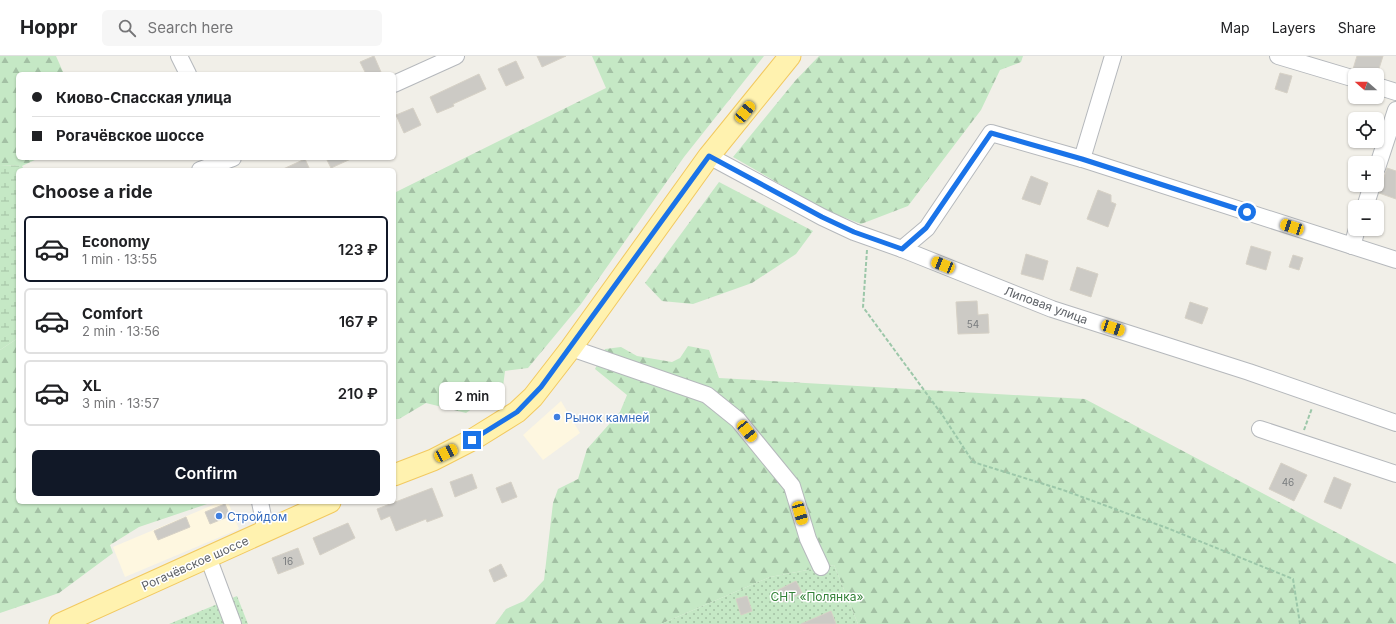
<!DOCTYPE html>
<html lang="en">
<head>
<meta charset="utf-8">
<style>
  body { margin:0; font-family:Inter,sans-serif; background:#f6f6f6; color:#202124; height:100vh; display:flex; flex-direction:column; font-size:15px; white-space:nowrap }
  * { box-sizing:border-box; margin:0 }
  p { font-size:13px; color:#757577 }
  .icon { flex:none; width:22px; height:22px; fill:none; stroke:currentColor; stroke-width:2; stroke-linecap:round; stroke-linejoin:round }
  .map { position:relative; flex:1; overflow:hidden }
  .drawer { position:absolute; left:16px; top:112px; width:380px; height:336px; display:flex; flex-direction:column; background:#fff; border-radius:6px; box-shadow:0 1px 3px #0004 }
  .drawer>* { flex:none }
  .banner { position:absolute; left:16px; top:16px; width:380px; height:88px; border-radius:6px; box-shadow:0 1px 3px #0004; display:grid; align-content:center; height:88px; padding:0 16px; background:#fff }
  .needle { width:26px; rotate:290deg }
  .fabs { position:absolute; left:1348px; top:12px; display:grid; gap:8px }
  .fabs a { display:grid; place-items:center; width:36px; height:36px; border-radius:6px; background:#fff; box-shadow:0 1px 3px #0004; font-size:20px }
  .end { position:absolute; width:18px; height:18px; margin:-9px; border:5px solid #1a73e8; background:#fff; box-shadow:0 0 0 2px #fff }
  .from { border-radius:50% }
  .bubble { position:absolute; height:28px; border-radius:6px; background:#fff; box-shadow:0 1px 3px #0004; font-size:13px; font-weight:600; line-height:28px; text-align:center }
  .car { position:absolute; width:12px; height:24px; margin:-12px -6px; border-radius:5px; box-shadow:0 0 3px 1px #0007; background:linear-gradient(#f5c518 24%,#345 0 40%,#f5c518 0 76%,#345 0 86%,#f5c518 0) }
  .banner b { display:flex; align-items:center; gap:14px; height:38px; font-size:15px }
  .banner b+b { border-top:1px solid #e0e0e0 }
  .banner i { width:10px; height:10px; background:#202124 }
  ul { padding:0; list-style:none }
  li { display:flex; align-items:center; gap:12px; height:66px; margin:0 8px 6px; padding:0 8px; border:2px solid #e0e0e0; border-radius:6px }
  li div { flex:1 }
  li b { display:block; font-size:15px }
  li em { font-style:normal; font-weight:600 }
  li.on { border-color:#111827 }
  li>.icon { width:36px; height:36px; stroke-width:1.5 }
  h2 { padding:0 16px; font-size:18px; line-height:48px }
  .action { display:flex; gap:8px; margin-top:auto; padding:8px 16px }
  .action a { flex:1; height:46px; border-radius:6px; background:#111827; color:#fff; font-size:16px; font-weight:600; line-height:46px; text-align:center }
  header { display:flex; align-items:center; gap:24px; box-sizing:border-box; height:56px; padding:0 20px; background:#fff; border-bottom:1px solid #e0e0e0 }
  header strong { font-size:19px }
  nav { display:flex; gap:22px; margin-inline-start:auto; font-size:14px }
  .search { width:280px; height:36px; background:#f6f6f6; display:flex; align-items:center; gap:10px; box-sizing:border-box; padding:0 14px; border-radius:6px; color:#757577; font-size:15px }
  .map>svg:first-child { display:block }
</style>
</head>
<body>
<header>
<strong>Hoppr</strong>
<div class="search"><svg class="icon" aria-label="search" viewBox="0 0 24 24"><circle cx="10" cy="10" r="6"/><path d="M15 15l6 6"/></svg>Search here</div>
<nav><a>Map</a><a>Layers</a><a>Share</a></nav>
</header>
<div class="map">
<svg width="1396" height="568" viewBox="0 0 1396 568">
  <defs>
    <pattern id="forest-firs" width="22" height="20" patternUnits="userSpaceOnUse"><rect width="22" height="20" fill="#c5e8c5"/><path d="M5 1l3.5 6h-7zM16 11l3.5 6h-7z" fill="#a3c0a4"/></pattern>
    <pattern id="wetland-marsh" width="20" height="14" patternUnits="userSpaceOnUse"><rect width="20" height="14" fill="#c5e8c5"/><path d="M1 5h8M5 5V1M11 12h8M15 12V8" fill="none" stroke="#a3c0a4"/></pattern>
    <pattern id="garden-dots" width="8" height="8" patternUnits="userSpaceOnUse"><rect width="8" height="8" fill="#c5e8c5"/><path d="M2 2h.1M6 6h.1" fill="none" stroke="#a3c0a4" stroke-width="1.8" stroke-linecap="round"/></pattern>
  </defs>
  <rect width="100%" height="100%" fill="#f1efe8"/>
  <g fill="#fef7e0">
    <polygon points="561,345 580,377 543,404 523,379"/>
    <polygon points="220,446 228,446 239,473 125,521 113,491"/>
  </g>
  <g fill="url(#forest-firs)">
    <polygon points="0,0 56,0 64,18 18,18 18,102 39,102 22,110 0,109"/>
    <polygon points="592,0 764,0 684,101 581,248 528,312 505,315 503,331 466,357 426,347 399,363 394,363 394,137 606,32"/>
    <polygon points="819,0 1023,0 1021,6 1000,14 981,54 908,150 861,168 825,154 733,101 795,25"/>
    <polygon points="719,126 813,175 796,198 752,227 693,248 662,245 645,227"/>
    <polygon points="18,282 18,446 213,446 139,471 110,489 113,497 59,537 0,557 0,294"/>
    <polygon points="688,290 709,294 719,322 1085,343 1396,508 1396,568 858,568 834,509 770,521 661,568 495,568 506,553 524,545 544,524 553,447 558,433 578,423 587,393 620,356 627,339 595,313 605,293 621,291 637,300 672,306 680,302"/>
  </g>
  <polygon fill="url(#wetland-marsh)" points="0,109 22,110 24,114 18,114 18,282 0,294"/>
  <g fill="url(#garden-dots)">
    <polygon points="834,509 858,568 661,568 770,521"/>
    <polygon points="237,540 248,568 169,568"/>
  </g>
  <g fill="#cccac5" stroke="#d6d1c6">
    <polygon points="374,0 381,16 376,18 366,18 360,6"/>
    <polygon points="537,0 566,0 542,11"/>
    <polygon points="1357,0 1383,0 1377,19 1363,19 1353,13"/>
    <polygon points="516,5 524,22 506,30 498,13"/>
    <polygon points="1280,17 1292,20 1287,37 1275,33"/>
    <polygon points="479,18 486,33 453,48 454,50 437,57 430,41"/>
    <polygon points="413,52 421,69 404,77 396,59"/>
    <polygon points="326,102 353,102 331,112"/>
    <polygon points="305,103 310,114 281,114"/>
    <polygon points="1387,112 1396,115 1396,143 1379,137"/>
    <polygon points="1031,120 1048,127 1040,149 1022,143"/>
    <polygon points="1098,134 1111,139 1111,146 1116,148 1108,171 1087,163"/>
    <polygon points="1251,190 1271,196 1266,214 1246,208"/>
    <polygon points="1026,198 1048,205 1043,224 1021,218"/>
    <polygon points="1293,199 1303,202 1299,214 1289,211"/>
    <polygon points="1077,211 1098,218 1091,241 1070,234"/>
    <polygon points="977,245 978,259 988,258 989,277 958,278 956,246"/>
    <polygon points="1190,246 1208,252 1202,268 1185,262"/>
    <polygon points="1281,407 1307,419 1294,445 1269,433"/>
    <polygon points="472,418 477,432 455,441 450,426"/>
    <polygon points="1334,421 1351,428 1341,453 1324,446"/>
    <polygon points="511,426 517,441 502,447 496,432"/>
    <polygon points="432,432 443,460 427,466 426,463 396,475 390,460 381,464 377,453"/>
    <polygon points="225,448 230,460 210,468 205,456"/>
    <polygon points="186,461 190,471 158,484 154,475"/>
    <polygon points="348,467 355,482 320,499 313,482"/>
    <polygon points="298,492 304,508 278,518 272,502"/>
    <polygon points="501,508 507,520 494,526 489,514"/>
    <polygon points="796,525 802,537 783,546 778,534"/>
    <polygon points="747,540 752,555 741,559 736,543"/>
    <polygon points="831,555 836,568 801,568"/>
  </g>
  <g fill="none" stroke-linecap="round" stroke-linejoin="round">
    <defs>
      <g id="minor">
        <polyline points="179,0 188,18"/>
        <polyline points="1278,0 1355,23"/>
        <polyline points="394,28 456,0"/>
        <polyline points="1377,30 1396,36"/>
        <polyline points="709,100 822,161 854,176 902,193 1052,253 1249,316 1396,367"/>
        <polyline points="1082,103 1113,0"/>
        <polyline points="1377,112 1396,54"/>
        <polyline points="200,114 233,102"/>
        <polyline points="1365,151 1372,129"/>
        <polyline points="1352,190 1357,173"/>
        <polyline points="902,193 927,172 991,77 1082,103 1396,204"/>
        <polyline points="571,292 707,339 738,364 792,430 808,483 821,511"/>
        <polyline points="1260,373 1396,418"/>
        <polyline points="260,446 266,475"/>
        <polyline points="208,501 233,568"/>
      </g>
      <g id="major">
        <polyline points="394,419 433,404 472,384 517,356 533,341 571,292 709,100 790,0"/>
        <polyline points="60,568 330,446"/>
      </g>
    </defs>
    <use href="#minor" stroke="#b5b8bc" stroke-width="18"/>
    <use href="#major" stroke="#f2c960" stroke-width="23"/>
    <g stroke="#9cc7a9" stroke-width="2" stroke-dasharray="4 2" stroke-linecap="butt">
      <polyline points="867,194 863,251 943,360 973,406 1063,434 1167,472 1293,523 1300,568"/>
      <polyline points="1304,374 1312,352"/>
    </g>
    <use href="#minor" stroke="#fff" stroke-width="16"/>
    <use href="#major" stroke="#fff2af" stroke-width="21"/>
  </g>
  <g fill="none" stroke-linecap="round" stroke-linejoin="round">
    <polyline stroke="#1a73e8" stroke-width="5" points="472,384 517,356 541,331 709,100 822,161 854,176 902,193 926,172 991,77 1082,103 1247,156"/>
  </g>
  <g fill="#3f7fe0" stroke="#fff" stroke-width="1.5">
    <circle cx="557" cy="361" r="4"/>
    <circle cx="219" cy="460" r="4"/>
  </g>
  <g text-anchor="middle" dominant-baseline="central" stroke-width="3" stroke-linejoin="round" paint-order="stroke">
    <g font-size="10" fill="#7a7d7f">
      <text x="973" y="268">54</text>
      <text x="1288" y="426">46</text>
      <text x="288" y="505">16</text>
    </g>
    <g font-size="12" fill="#5f6368" stroke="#fff">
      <text transform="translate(1046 249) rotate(20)">Липовая улица</text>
      <text transform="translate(195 507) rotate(-24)">Рогачёвское шоссе</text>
    </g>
    <g font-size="12" fill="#366cbe" stroke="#fff" text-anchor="start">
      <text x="565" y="361">Рынок камней</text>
      <text x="227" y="460">Стройдом</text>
    </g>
    <g font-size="12" fill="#348238" stroke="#fff">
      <text x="817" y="540">СНТ «Полянка»</text>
    </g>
  </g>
</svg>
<div class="fabs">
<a><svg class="needle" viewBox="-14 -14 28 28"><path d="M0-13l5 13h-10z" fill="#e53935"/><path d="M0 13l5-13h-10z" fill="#757577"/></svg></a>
<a><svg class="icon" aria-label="locate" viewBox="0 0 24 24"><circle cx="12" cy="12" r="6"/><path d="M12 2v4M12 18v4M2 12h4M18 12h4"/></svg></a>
<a>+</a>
<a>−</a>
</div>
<i class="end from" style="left:1247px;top:156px"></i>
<i class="end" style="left:472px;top:384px"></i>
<div class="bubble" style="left:439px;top:326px;width:66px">2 min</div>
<i class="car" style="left:745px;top:56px;rotate:39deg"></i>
<i class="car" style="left:1292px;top:171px;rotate:288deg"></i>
<i class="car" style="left:943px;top:209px;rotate:292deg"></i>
<i class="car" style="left:1113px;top:272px;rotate:108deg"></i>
<i class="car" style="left:747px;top:375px;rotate:141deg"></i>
<i class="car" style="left:446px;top:397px;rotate:64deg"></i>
<i class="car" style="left:800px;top:457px;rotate:164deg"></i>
<div class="banner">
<b><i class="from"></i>Киово-Спасская улица</b>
<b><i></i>Рогачёвское шоссе</b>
</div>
<section class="drawer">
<h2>Choose a ride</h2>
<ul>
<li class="on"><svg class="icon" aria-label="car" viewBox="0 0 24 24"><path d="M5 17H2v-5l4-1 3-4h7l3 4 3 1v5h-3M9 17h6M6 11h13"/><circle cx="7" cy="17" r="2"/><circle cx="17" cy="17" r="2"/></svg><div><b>Economy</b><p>1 min · 13:55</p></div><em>123 ₽</em></li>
<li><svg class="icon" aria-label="car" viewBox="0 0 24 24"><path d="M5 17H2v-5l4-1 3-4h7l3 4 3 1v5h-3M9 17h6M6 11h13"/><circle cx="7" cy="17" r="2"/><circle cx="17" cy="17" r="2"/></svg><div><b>Comfort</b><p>2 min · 13:56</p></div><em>167 ₽</em></li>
<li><svg class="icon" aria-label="car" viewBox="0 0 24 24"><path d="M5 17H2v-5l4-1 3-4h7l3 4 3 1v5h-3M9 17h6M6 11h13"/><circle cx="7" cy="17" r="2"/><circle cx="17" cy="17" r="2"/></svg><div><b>XL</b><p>3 min · 13:57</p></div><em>210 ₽</em></li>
</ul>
<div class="action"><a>Confirm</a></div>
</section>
</div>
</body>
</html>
